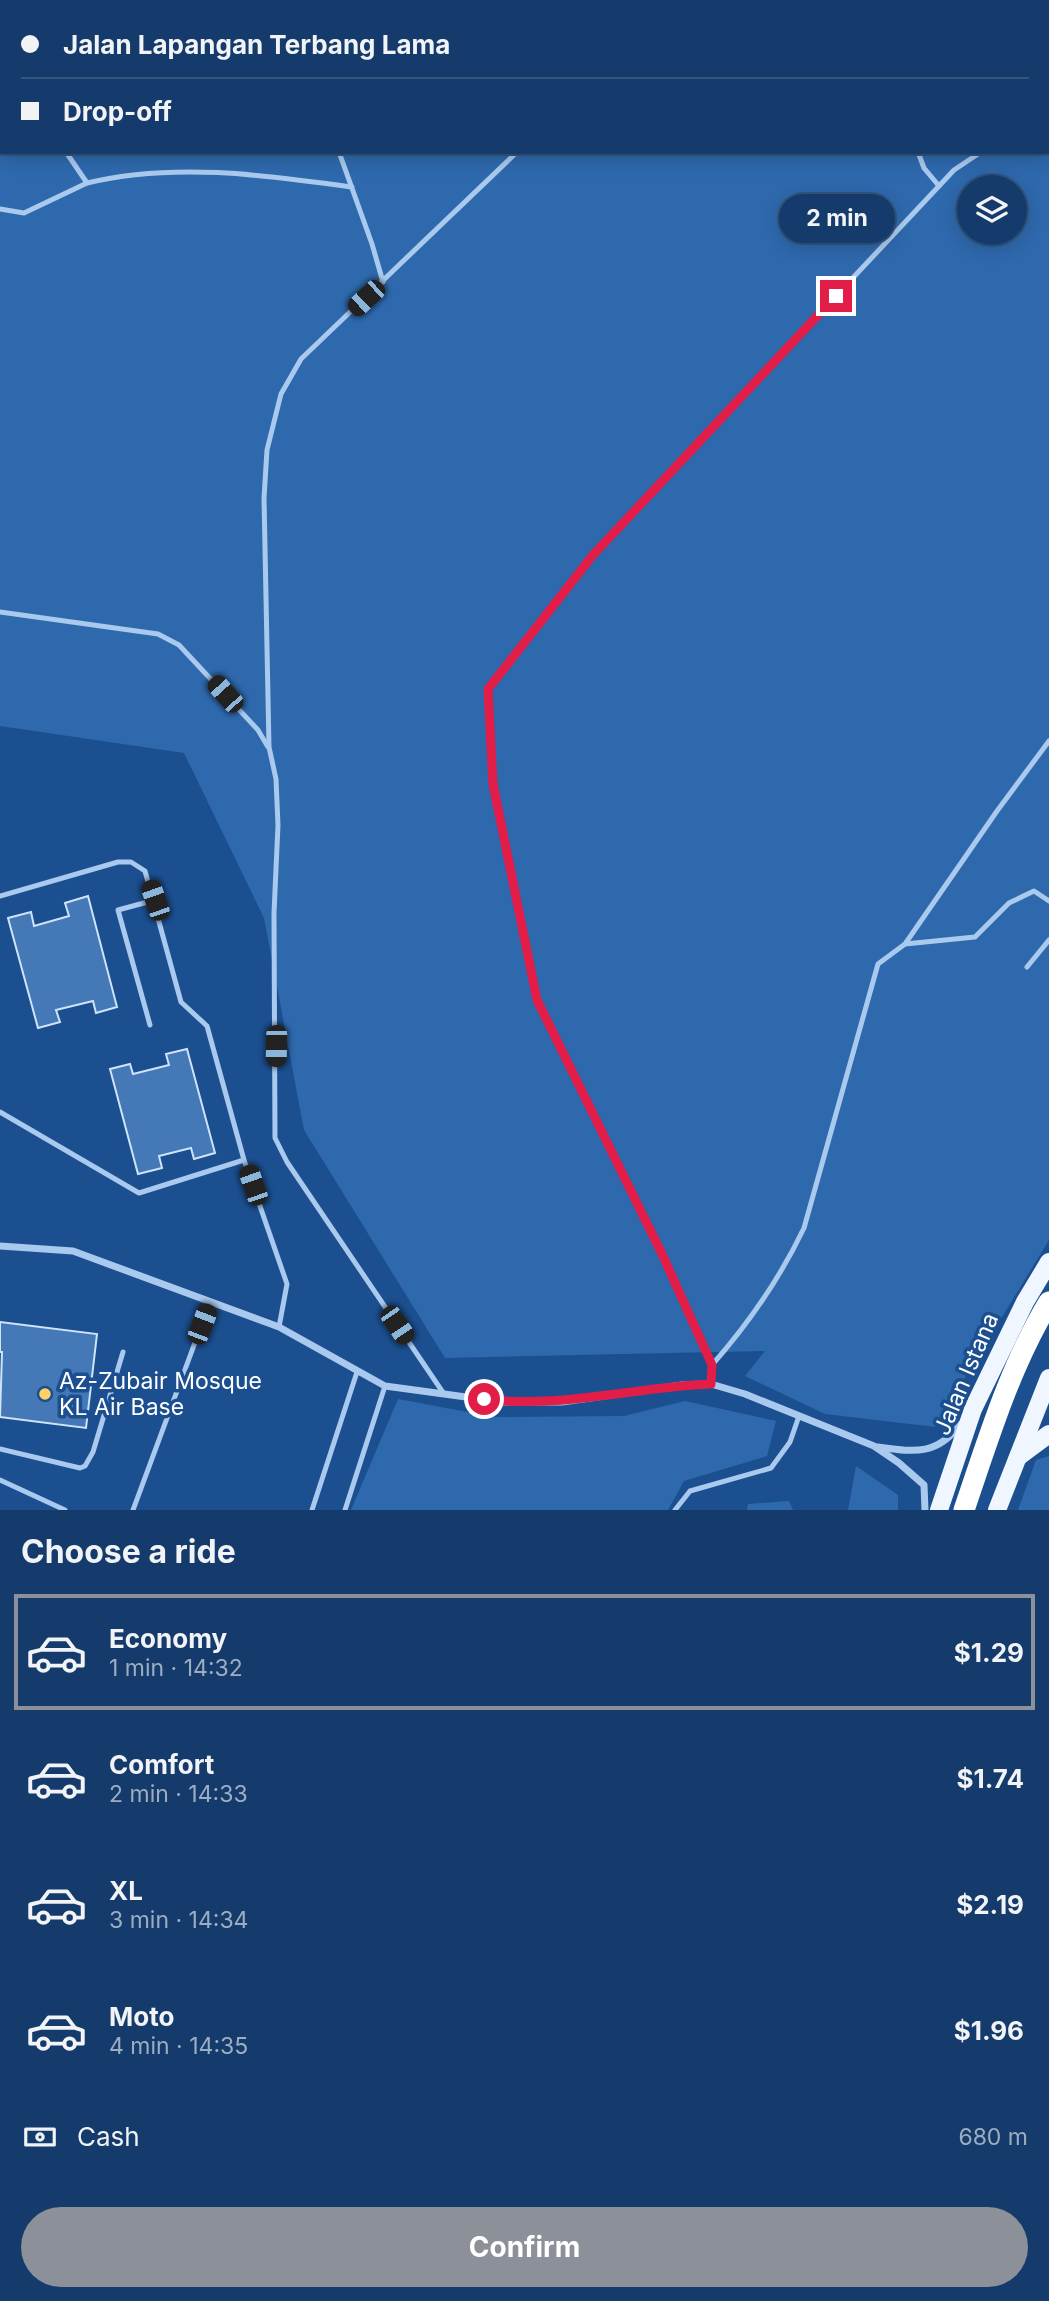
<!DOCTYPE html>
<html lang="en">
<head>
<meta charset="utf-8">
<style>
  body { margin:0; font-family:Inter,sans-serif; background:#1d4271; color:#f1f3f6; height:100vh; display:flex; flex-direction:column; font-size:26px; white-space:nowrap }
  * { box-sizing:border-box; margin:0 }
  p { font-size:23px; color:#9dadc1 }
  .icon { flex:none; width:38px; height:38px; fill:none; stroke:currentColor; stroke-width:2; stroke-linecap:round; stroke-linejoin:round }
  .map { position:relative; height:1510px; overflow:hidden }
  .sheet { display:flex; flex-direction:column; background:#143b6b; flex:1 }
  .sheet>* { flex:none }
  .banner { position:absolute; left:0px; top:0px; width:1050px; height:154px; box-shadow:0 4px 18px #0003,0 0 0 2px #33557e; display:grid; align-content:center; height:154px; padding:0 21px; background:#143b6b }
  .fabs { position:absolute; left:957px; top:175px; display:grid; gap:14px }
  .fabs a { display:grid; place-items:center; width:70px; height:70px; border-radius:50%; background:#143b6b; box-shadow:0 4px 18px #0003,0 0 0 2px #33557e; font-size:35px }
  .end { position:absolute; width:32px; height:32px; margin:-16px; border:9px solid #e11d48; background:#fff; box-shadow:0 0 0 4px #fff }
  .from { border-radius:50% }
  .bubble { position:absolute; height:49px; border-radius:24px; background:#143b6b; box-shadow:0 4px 18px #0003,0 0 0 2px #33557e; font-size:23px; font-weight:700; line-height:49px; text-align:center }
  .car { position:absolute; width:21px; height:42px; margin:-21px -10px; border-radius:9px; box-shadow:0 0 5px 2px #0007; background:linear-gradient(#222 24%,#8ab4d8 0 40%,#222 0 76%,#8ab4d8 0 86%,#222 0) }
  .banner b { display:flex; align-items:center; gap:24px; height:66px; font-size:26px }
  .banner b+b { border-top:2px solid #33557e }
  .banner i { width:18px; height:18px; background:#f1f3f6 }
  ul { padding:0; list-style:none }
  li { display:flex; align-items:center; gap:21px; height:116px; margin:0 14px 10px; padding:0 7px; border:4px solid transparent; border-radius:0px }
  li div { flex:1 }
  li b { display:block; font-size:26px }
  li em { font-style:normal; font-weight:700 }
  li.active { border-color:#8c9099 }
  li>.icon { width:63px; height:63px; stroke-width:1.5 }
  h2 { padding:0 21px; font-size:32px; line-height:84px }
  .pay { display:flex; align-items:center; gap:18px; height:77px; padding:0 21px; font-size:26px }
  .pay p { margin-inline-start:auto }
  .action { display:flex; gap:14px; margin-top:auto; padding:14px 21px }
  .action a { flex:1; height:80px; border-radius:42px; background:#8c9099; color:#fff; font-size:28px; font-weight:700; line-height:80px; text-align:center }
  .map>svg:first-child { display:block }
</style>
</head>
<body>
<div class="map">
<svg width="1049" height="1510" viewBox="0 0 1049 1510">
  <rect width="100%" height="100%" fill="#1b4f8f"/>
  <g fill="#2e69ad" fill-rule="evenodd">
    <path d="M0,0h1049v1240l-114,187 -110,-13 -80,-38 20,-25 -320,7 -141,-228 -40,-212 -80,-165 -184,-27zM2,2h1046v150h-1046zM970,187h45v46h-45z"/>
    <polygon points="398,1399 494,1417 624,1416 685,1401 776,1421 767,1456 684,1481 668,1510 351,1510"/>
    <polygon points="1049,1456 1049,1510 1018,1510 1036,1460"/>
    <polygon points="856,1466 898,1495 898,1510 848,1510"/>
    <polygon points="789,1501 793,1510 747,1510 748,1504"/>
  </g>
  <g fill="#4478b7" stroke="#cfe3fa" stroke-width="2">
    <polygon points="88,896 117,1007 96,1013 93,1001 56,1010 60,1022 38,1028 8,918 31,912 34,926 69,916 65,903"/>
    <polygon points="187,1049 215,1153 194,1159 191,1148 159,1156 162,1168 138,1174 110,1069 130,1064 133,1074 169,1065 166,1054"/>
    <polygon points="0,1322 97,1334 86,1428 0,1417 2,1352 0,1352"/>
  </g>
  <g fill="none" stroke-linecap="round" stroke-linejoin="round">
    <g stroke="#a9c9ee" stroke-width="5">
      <polyline points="265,0 265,2"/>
      <polyline points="859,0 860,2"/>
      <polyline points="674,2 675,0"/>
      <polyline points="1048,109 1049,109"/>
      <path d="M66,152l21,31c86,-21 178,-8 265,4"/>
      <polyline points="339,152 372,244 383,282"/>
      <polyline points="918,152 924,168 939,186 954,170 981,152"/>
      <polyline points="0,209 24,213 87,183"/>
      <polyline points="0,612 158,634 179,645 258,730 268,747"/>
      <polyline points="0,896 118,862 131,862 145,871 181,1002 207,1026 244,1160 287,1284 279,1327"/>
      <polyline points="905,944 975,937 1009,903 1034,891 1049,901"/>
      <polyline points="1027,967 1049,940"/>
      <polyline points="150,1025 118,910 155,900"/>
      <polyline points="0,1112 139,1193 244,1160"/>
      <path d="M712,1365c38,-43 68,-87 92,-137l74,-264 27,-20 92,-133 52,-70"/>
      <polyline points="711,1384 712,1365 662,1254 537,1000 493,784 488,689 593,555 939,186"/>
      <polyline points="444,1394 287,1162 275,1138 274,913 278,825 276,779 269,747 264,498 267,450 281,394 301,359 517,152"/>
      <polyline points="0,1449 80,1468 85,1466 93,1452 123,1352"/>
      <polyline points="0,1480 65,1510"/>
      <polyline points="133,1510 210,1302"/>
      <polyline points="312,1510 357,1372"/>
      <polyline points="345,1510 385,1386"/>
      <polyline points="675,1510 690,1491 771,1468 790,1442 799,1416"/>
    </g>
    <g stroke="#a9c9ee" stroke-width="7">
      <polyline points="0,1246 73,1251 279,1327 385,1386 503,1402 562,1402 682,1385 711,1384 745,1394 874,1446 899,1463 924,1485 925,1510"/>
      <path d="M878,1447c37,5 58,9 83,-23"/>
    </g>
    <g stroke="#f0f6ff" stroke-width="18">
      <polyline points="1018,1457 1049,1434"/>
      <polyline points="939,1510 973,1409 1025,1302 1049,1262"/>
      <polyline points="997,1510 1049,1378"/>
    </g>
    <path stroke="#fff" stroke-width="21" d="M964,1510c24,-70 46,-144 85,-208"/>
  </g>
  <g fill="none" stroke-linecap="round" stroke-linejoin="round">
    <path stroke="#e11d48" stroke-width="9" d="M484,1399c76,10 150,-12 227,-15l1,-19 -50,-111 -125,-254 -44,-216 -5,-95 105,-134 243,-259"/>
  </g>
  <circle fill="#ffd166" stroke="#1b4f8f" stroke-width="2.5" cx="45" cy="1394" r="7"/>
  <g text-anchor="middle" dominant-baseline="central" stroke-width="7" stroke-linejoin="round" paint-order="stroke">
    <g font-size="23" fill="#fff" stroke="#1b4f8f">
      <text transform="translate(966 1374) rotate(-67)">Jalan Istana</text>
    </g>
    <g font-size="23" fill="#fff" stroke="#1b4f8f" text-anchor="start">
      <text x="59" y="1381">Az-Zubair Mosque<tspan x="59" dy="26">KL Air Base</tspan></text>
    </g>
  </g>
</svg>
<div class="fabs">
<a><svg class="icon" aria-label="layers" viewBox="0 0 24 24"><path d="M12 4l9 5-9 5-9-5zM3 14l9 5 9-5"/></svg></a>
</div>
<i class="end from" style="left:484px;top:1399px"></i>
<i class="end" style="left:836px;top:296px"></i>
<div class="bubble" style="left:779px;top:194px;width:116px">2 min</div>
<i class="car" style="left:366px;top:298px;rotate:227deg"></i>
<i class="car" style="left:225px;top:694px;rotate:318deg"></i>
<i class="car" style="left:155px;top:900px;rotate:341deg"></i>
<i class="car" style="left:276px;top:1046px;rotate:181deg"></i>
<i class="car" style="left:253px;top:1185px;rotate:341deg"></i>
<i class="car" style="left:202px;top:1324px;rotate:21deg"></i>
<i class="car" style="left:397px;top:1325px;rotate:146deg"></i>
<div class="banner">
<b><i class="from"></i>Jalan Lapangan Terbang Lama</b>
<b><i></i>Drop-off</b>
</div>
</div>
<section class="sheet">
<h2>Choose a ride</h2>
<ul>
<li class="active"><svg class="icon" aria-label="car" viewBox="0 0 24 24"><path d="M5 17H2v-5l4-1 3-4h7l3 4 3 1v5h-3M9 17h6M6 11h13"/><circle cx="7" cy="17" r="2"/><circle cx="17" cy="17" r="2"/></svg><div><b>Economy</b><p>1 min · 14:32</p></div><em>$1.29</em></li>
<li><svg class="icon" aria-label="car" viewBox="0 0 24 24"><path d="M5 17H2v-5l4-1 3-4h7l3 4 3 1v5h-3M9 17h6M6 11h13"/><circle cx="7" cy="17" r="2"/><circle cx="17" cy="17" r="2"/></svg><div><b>Comfort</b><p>2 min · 14:33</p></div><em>$1.74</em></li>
<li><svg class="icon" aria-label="car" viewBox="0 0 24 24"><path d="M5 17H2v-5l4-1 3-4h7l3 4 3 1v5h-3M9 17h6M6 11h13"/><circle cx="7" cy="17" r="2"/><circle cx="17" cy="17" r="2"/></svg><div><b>XL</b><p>3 min · 14:34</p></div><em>$2.19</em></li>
<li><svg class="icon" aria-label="car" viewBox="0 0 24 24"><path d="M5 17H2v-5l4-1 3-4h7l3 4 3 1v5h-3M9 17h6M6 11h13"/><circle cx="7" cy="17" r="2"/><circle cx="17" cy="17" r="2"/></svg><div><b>Moto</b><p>4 min · 14:35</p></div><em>$1.96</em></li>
</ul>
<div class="pay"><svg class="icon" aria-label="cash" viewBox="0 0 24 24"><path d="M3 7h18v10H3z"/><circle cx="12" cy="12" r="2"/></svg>Cash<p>680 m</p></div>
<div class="action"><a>Confirm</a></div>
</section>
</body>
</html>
